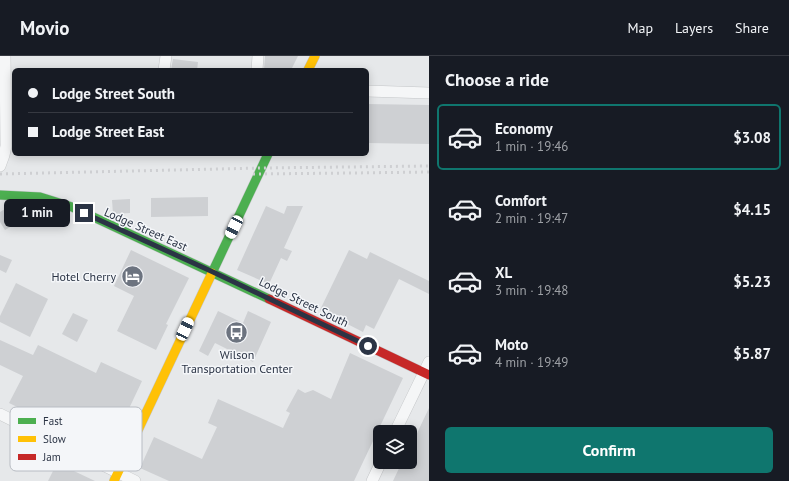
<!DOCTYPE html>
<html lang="en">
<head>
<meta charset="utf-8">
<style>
  body { margin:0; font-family:"PT Sans",sans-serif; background:#242831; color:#f1f3f6; height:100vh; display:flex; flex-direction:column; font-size:15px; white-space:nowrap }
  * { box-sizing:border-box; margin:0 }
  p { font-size:13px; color:#9ea1a6 }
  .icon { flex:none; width:22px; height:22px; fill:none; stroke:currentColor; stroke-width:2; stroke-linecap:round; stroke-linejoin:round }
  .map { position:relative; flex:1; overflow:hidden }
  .sheet { display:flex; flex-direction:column; background:#171b24; width:360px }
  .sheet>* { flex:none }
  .banner { position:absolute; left:12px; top:12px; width:357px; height:88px; border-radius:6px; box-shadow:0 2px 10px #0003; display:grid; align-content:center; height:88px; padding:0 16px; background:#171b24 }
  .controls { position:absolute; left:373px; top:369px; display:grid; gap:8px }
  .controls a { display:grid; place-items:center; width:44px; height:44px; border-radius:6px; background:#171b24; box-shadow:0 2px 10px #0003; font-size:20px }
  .end { position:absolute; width:18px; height:18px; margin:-9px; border:5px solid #2b3445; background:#fff; box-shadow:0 0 0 2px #fff }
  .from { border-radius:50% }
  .bubble { position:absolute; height:28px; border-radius:6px; background:#171b24; box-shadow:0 2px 10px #0003; font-size:13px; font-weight:700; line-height:28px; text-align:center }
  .car { position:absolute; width:12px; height:24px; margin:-12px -6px; border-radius:5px; box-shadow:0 0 3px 1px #0007; background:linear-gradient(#fff 24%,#345 0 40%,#fff 0 76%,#345 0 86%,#fff 0) }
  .banner b { display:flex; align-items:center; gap:14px; height:38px; font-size:15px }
  .banner b+b { border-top:1px solid #363941 }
  .banner i { width:10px; height:10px; background:#f1f3f6 }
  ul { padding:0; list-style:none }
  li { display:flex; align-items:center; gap:12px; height:66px; margin:0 8px 6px; padding:0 8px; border:2px solid transparent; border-radius:6px }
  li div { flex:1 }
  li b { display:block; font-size:15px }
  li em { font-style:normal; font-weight:700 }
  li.selected { border-color:#0f766e }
  li>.icon { width:36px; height:36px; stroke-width:1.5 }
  h2 { padding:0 16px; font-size:18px; line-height:48px }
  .action { display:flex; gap:8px; margin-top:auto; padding:8px 16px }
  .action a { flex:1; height:46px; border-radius:6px; background:#0f766e; color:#fff; font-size:16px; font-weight:700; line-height:46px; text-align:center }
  header { display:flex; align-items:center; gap:24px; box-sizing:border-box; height:56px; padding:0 20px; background:#171b24; border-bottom:1px solid #363941 }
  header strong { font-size:19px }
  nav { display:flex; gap:22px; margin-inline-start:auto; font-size:14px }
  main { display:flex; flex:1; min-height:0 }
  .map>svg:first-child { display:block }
</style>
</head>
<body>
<header>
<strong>Movio</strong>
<nav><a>Map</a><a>Layers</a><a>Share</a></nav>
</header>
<main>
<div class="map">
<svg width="429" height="425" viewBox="0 0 429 425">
  <rect width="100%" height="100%" fill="#e6e8ea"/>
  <g fill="#ced0d3">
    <polygon points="265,0 298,0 291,14 264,14"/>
    <polygon points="173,3 198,6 197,14 171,14"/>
    <polygon points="367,48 429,49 429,88 367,87"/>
    <polygon points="208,141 208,160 151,161 151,142"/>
    <polygon points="130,143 130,157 113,158 112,144"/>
    <polygon points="10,150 19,166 5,174 0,166 0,156"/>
    <polygon points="266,150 284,158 287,150 303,150 284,192 292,195 287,205 281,202 269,228 237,214"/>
    <polygon points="131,194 189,222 166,268 168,269 156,294 117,275 134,240 114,230"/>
    <polygon points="349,194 367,203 370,196 429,225 429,238 399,223 374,273 366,269 363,276 320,254"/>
    <polygon points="0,199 12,204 6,217 0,214"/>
    <polygon points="16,227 48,243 30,281 0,266 0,260"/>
    <polygon points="218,255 243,267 248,255 271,266 253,306 215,287 208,300 199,295"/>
    <polygon points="73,257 88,264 77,286 62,278"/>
    <polygon points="0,284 33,299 38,289 96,317 101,306 142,325 108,397 70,379 71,377 9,347 23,320 0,309"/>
    <polygon points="350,297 403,322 354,425 169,425 140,412 154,381 202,403 217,371 208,367 218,343 283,372 290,357 286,355 298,333 305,337 313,334 331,343"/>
    <polygon points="429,352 429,425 393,425 402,406 410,406 410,392"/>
    <polygon points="57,407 95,425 48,425"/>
  </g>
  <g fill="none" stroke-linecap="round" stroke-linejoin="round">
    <defs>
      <g id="street">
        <polyline points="164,14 166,0"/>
        <polyline points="257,14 258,0"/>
        <polyline points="367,35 429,37"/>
        <polyline points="0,110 4,99 6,90 5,0"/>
        <polyline points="0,358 135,425"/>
        <polyline points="395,376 429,306"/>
        <polyline points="372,425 381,406"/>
      </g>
      <g id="fast">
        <polyline points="0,139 40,141 72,151 269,243"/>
        <polyline points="212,217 268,98"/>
      </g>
      <g id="slow">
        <polyline points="308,14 315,0"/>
        <polyline points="114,425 212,217"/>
      </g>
      <polyline id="jam" points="269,243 429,319"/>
    </defs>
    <use href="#street" stroke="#c4c6c8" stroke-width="12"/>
    <use href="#fast" stroke="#c4c6c8" stroke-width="10"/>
    <use href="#slow" stroke="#c4c6c8" stroke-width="10"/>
    <use href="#jam" stroke="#c4c6c8" stroke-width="10"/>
    <use href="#street" stroke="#f5f6f7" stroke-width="11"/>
    <use href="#fast" stroke="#4caf50" stroke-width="9"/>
    <use href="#slow" stroke="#ffc107" stroke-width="9"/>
    <use href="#jam" stroke="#c62828" stroke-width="9"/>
    <g stroke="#cecfd2" stroke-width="3" stroke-dasharray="2 4" stroke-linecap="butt">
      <polyline points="0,118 262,112 429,110"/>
      <polyline points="253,118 352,117 429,116"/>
    </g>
  </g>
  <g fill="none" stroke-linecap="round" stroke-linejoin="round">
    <polyline stroke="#2b3445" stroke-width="5" points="84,157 213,216 368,290"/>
  </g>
  <defs>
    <symbol id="hotel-disc" viewBox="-11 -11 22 22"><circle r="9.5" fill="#6c737f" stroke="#f4f6f9"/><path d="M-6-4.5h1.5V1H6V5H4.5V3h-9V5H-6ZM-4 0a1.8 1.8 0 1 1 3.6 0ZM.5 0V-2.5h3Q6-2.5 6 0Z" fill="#fff"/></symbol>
    <symbol id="bus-disc" viewBox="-11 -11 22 22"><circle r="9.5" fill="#6c737f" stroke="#f4f6f9"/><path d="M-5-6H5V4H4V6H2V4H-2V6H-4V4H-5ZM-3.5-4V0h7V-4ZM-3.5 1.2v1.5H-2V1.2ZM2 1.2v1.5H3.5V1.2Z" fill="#fff"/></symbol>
  </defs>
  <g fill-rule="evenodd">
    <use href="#hotel-disc" x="120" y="208" width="25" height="25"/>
    <use href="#bus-disc" x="224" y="264" width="25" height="25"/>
  </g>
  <g text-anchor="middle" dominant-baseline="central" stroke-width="3" stroke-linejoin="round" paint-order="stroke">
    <g font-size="12" fill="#2b3445" stroke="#f4f6f9">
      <text transform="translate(146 173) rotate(24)">Lodge Street East</text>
      <text transform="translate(304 246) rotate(26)">Lodge Street South</text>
    </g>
    <g font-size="12" fill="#2b3445" stroke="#f4f6f9" text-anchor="end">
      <text x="116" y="220">Hotel Cherry</text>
      <text x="237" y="298" text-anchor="middle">Wilson<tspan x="237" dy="14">Transportation Center</tspan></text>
    </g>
  </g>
  <rect x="10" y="351" width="132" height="64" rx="6" fill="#f4f6f9" stroke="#b8bcc3" stroke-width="1"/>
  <rect x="18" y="362" width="18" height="6" fill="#4caf50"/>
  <rect x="18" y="380" width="18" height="6" fill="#ffc107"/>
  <rect x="18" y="398" width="18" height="6" fill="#c62828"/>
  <g font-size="11" fill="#2b3445">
    <text x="43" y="369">Fast</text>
    <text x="43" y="387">Slow</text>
    <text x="43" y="405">Jam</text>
  </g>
</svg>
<div class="controls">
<a><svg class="icon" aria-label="layers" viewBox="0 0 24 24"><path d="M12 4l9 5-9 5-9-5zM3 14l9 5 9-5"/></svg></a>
</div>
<i class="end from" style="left:368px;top:290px"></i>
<i class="end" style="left:84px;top:157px"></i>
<div class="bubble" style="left:4px;top:143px;width:66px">1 min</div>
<i class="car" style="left:234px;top:171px;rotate:206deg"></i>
<i class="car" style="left:185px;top:273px;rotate:25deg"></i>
<div class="banner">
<b><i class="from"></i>Lodge Street South</b>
<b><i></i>Lodge Street East</b>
</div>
</div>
<section class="sheet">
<h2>Choose a ride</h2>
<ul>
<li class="selected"><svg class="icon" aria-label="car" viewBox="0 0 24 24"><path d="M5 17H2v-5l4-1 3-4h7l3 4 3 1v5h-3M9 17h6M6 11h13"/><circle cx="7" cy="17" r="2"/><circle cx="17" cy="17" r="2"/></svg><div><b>Economy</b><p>1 min · 19:46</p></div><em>$3.08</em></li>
<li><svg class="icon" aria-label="car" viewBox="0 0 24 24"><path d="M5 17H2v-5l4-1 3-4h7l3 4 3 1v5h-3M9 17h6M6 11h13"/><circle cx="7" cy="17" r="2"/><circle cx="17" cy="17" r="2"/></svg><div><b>Comfort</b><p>2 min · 19:47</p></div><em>$4.15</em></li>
<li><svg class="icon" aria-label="car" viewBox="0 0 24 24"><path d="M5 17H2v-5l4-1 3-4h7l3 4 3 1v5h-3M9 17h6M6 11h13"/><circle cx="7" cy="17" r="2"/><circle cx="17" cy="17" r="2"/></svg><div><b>XL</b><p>3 min · 19:48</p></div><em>$5.23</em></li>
<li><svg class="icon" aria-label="car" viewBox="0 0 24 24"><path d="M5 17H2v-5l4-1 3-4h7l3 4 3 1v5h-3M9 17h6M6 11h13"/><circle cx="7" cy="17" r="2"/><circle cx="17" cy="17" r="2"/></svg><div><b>Moto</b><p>4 min · 19:49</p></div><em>$5.87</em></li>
</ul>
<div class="action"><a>Confirm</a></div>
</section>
</main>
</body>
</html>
